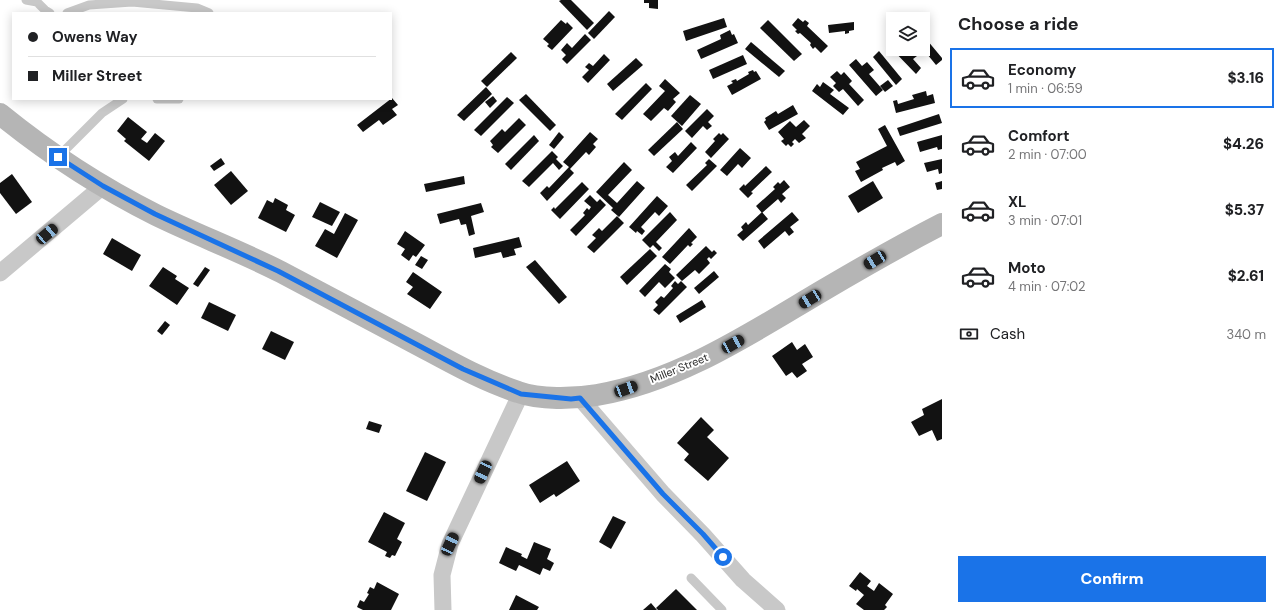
<!DOCTYPE html>
<html lang="en">
<head>
<meta charset="utf-8">
<style>
  body { margin:0; font-family:"DM Sans",sans-serif; background:#f2f2f2; color:#202124; height:100vh; display:flex; flex-direction:column; font-size:15px; white-space:nowrap }
  * { box-sizing:border-box; margin:0 }
  p { font-size:13px; color:#757577 }
  .icon { flex:none; width:22px; height:22px; fill:none; stroke:currentColor; stroke-width:2; stroke-linecap:round; stroke-linejoin:round }
  .map { position:relative; flex:1; overflow:hidden }
  .side { display:flex; flex-direction:column; background:#fff; width:340px }
  .side>* { flex:none }
  .top-card { position:absolute; left:12px; top:12px; width:380px; height:88px; border-radius:0px; box-shadow:0 2px 10px #0003; display:grid; align-content:center; height:88px; padding:0 16px; background:#fff }
  .tools { position:absolute; left:886px; top:12px; display:grid; gap:8px }
  .tools a { display:grid; place-items:center; width:44px; height:44px; border-radius:0px; background:#fff; box-shadow:0 2px 10px #0003; font-size:20px }
  .end { position:absolute; width:18px; height:18px; margin:-9px; border:5px solid #1a73e8; background:#fff; box-shadow:0 0 0 2px #fff }
  .from { border-radius:50% }
  .car { position:absolute; width:12px; height:24px; margin:-12px -6px; border-radius:5px; box-shadow:0 0 3px 1px #0007; background:linear-gradient(#222 24%,#8ab4d8 0 40%,#222 0 76%,#8ab4d8 0 86%,#222 0) }
  .top-card b { display:flex; align-items:center; gap:14px; height:38px; font-size:15px }
  .top-card b+b { border-top:1px solid #e0e0e0 }
  .top-card i { width:10px; height:10px; background:#202124 }
  ul { padding:0; list-style:none }
  li { display:flex; align-items:center; gap:12px; height:60px; margin:0 8px 6px; padding:0 8px; border:2px solid transparent; border-radius:0px }
  li div { flex:1 }
  li b { display:block; font-size:15px }
  li em { font-style:normal; font-weight:800 }
  li.selected { border-color:#1a73e8 }
  li>.icon { width:36px; height:36px; stroke-width:1.5 }
  h2 { padding:0 16px; font-size:18px; line-height:48px }
  .pay { display:flex; align-items:center; gap:10px; height:44px; padding:0 16px; font-size:15px }
  .pay p { margin-inline-start:auto }
  .action { display:flex; gap:8px; margin-top:auto; padding:8px 16px }
  .action a { flex:1; height:46px; border-radius:0px; background:#1a73e8; color:#fff; font-size:16px; font-weight:800; line-height:46px; text-align:center }
  main { display:flex; flex:1; min-height:0 }
  .map>svg:first-child { display:block }
</style>
</head>
<body>
<main>
<div class="map">
<svg width="942" height="610" viewBox="0 0 942 610">
  <rect width="100%" height="100%" fill="#fff"/>
  <g fill="#121212">
    <polygon points="561,0 571,0 594,23 587,30 559,1"/>
    <polygon points="644,0 658,0 658,9 649,8 649,3 644,3"/>
    <polygon points="609,11 615,17 594,39 588,33"/>
    <polygon points="724,18 727,27 686,41 683,31"/>
    <polygon points="798,18 803,22 805,20 809,23 807,26 828,46 821,53 815,47 813,49 810,45 811,43 800,33 798,34 795,31 797,30 792,25"/>
    <polygon points="561,20 566,24 567,22 573,28 552,50 547,46 549,44 543,39"/>
    <polygon points="768,20 802,54 794,61 760,28"/>
    <polygon points="854,22 854,30 849,31 849,33 845,34 845,31 829,33 828,25"/>
    <polygon points="730,30 732,35 734,34 738,43 701,59 697,50 721,39 720,35"/>
    <polygon points="923,30 929,38 927,40 942,58 942,60 936,65 923,49"/>
    <polygon points="585,34 591,40 567,64 562,59 566,55 561,50 567,43 572,48"/>
    <polygon points="751,42 785,71 779,77 745,49"/>
    <polygon points="893,42 893,49 902,49 909,56 912,52 917,56 913,59 921,68 916,74 889,46"/>
    <polygon points="879,51 902,79 896,85 873,57"/>
    <polygon points="511,52 517,58 487,87 481,81"/>
    <polygon points="604,54 610,60 588,83 582,77 589,70 585,67 589,63 593,66"/>
    <polygon points="743,55 747,64 713,79 709,70"/>
    <polygon points="636,58 643,65 613,91 607,84"/>
    <polygon points="856,59 862,66 867,62 874,70 869,74 883,90 876,96 849,65"/>
    <polygon points="753,70 754,72 756,71 761,79 732,95 727,86 733,83 731,81 736,79 737,81 749,74 748,72"/>
    <polygon points="837,71 841,75 844,72 852,81 849,84 864,100 858,106 843,89 839,92 833,86 836,83 830,77"/>
    <polygon points="665,79 680,93 673,99 676,102 668,111 664,108 651,121 643,114 665,91 659,86"/>
    <polygon points="888,80 893,86 885,92 880,86"/>
    <polygon points="823,82 834,90 830,94 849,108 843,115 812,91 817,84 820,87"/>
    <polygon points="646,83 652,89 622,120 615,114"/>
    <polygon points="486,87 492,94 464,121 457,115"/>
    <polygon points="926,91 927,96 933,94 935,103 896,113 893,101 897,100 898,104 914,99 912,95"/>
    <polygon points="526,94 556,125 550,131 519,100"/>
    <polygon points="690,95 701,104 682,126 671,116"/>
    <polygon points="493,96 497,101 490,108 485,102"/>
    <polygon points="507,97 514,103 481,136 474,130"/>
    <polygon points="392,98 398,105 392,109 397,115 383,125 379,120 363,132 357,125"/>
    <polygon points="793,105 798,114 769,130 764,122 766,120 765,118 776,111 778,114"/>
    <polygon points="707,109 714,116 708,122 712,126 707,130 703,126 692,138 685,131"/>
    <polygon points="939,114 942,123 900,136 897,128"/>
    <polygon points="128,117 147,132 141,139 147,143 155,133 165,141 149,161 124,141 126,139 117,131"/>
    <polygon points="519,118 526,125 498,153 491,147 493,145 490,141 502,129 505,132"/>
    <polygon points="804,120 810,126 802,134 806,138 799,143 795,139 792,142 794,144 791,147 788,144 786,146 781,141 784,139 778,132 790,121 796,127"/>
    <polygon points="677,122 683,129 654,156 648,150"/>
    <polygon points="885,125 905,161 897,166 895,162 882,168 883,170 861,182 855,171 860,169 856,162 887,146 878,129"/>
    <polygon points="559,132 564,137 554,149 549,145"/>
    <polygon points="590,132 598,139 593,144 596,147 589,155 586,152 570,169 574,173 547,201 540,193 547,186 549,188 569,167 563,162"/>
    <polygon points="719,133 721,135 723,133 729,139 711,158 705,152 715,141 713,139"/>
    <polygon points="534,135 539,141 511,170 505,164"/>
    <polygon points="942,135 942,149 938,150 937,147 920,152 917,142"/>
    <polygon points="691,142 697,148 673,173 666,167 672,161 669,157 675,152 678,156"/>
    <polygon points="740,148 751,158 742,168 738,164 727,176 720,170"/>
    <polygon points="552,151 558,157 556,159 563,166 559,170 553,163 529,187 522,181"/>
    <polygon points="221,158 225,164 214,171 210,166"/>
    <polygon points="709,159 717,166 692,191 686,185 707,165 705,163"/>
    <polygon points="942,159 942,173 939,174 938,169 927,172 924,163"/>
    <polygon points="624,162 632,170 608,195 617,203 637,181 645,188 619,217 611,210 613,208 596,192"/>
    <polygon points="766,166 772,172 751,192 753,193 748,198 739,189 744,184 745,186"/>
    <polygon points="231,171 248,191 231,205 214,185"/>
    <polygon points="12,174 32,202 16,214 0,193 0,183"/>
    <polygon points="464,176 465,184 426,192 424,184"/>
    <polygon points="784,180 790,187 782,194 786,198 781,203 778,199 762,213 756,206 775,189 773,187 778,182 780,184"/>
    <polygon points="873,181 883,198 858,213 848,196"/>
    <polygon points="942,181 942,189 937,190 935,183"/>
    <polygon points="582,182 589,189 560,219 551,210 554,207 555,209"/>
    <polygon points="590,195 597,202 600,199 606,205 576,236 570,230 585,215 583,213 587,208 589,210 591,207 584,201"/>
    <polygon points="657,196 668,206 659,216 655,212 641,227 645,231 642,235 637,231 636,233 629,227"/>
    <polygon points="275,198 288,205 286,210 295,215 286,232 258,218 267,200 273,203"/>
    <polygon points="320,202 340,212 332,226 312,217"/>
    <polygon points="481,203 484,212 471,216 475,234 469,236 466,224 461,225 459,219 440,224 437,214"/>
    <polygon points="670,212 677,220 656,242 662,248 659,251 653,245 650,248 642,240"/>
    <polygon points="762,212 768,219 743,241 737,235 743,230 741,227 746,222 748,225"/>
    <polygon points="792,212 799,220 790,227 794,232 789,236 785,231 764,249 758,241"/>
    <polygon points="345,213 358,220 337,258 315,246 325,229 334,234"/>
    <polygon points="617,216 624,223 594,253 587,247 596,238 592,235 599,228 602,231"/>
    <polygon points="689,228 697,237 691,243 693,244 690,247 688,245 670,264 662,257"/>
    <polygon points="405,231 425,245 416,257 413,255 409,261 401,255 405,249 397,244"/>
    <polygon points="519,237 522,247 514,249 516,255 503,258 501,252 475,258 473,248"/>
    <polygon points="112,238 141,255 132,271 103,254"/>
    <polygon points="706,246 712,252 714,250 717,253 711,259 709,257 707,259 710,263 699,274 695,270 682,281 676,275"/>
    <polygon points="650,249 657,256 627,285 620,277"/>
    <polygon points="421,256 428,260 422,269 415,265"/>
    <polygon points="535,260 567,297 559,304 526,267"/>
    <polygon points="665,264 671,269 669,272 675,278 665,288 659,282 645,297 639,291"/>
    <polygon points="163,267 177,276 175,279 189,288 177,305 149,286"/>
    <polygon points="205,267 210,270 198,287 193,284"/>
    <polygon points="714,271 719,277 699,294 694,288"/>
    <polygon points="413,272 442,292 430,309 407,294 413,287 406,282"/>
    <polygon points="675,281 678,284 681,281 687,287 659,315 653,310 658,305 655,302 661,296 664,298 673,288 671,286"/>
    <polygon points="702,300 706,307 680,323 676,316"/>
    <polygon points="209,302 236,315 228,331 201,318"/>
    <polygon points="165,321 170,325 162,335 157,331"/>
    <polygon points="271,331 294,342 285,360 262,349"/>
    <polygon points="792,342 797,350 805,344 813,357 802,364 807,371 797,378 792,372 786,376 772,356"/>
    <polygon points="942,399 942,439 937,441 932,430 919,436 911,422 924,415 922,409"/>
    <polygon points="701,417 714,430 707,437 729,458 708,481 684,460 689,454 677,443"/>
    <polygon points="369,421 382,425 379,433 366,429"/>
    <polygon points="425,452 446,462 427,501 406,491"/>
    <polygon points="567,461 580,481 556,497 554,494 540,503 529,485"/>
    <polygon points="384,512 405,523 397,539 402,542 395,556 392,555 390,558 385,556 387,552 368,542"/>
    <polygon points="613,516 626,522 611,549 599,542"/>
    <polygon points="534,542 551,549 547,559 554,563 550,571 543,568 540,575 519,565 516,571 499,563 506,547 522,554 521,556 527,559"/>
    <polygon points="860,572 871,581 867,586 874,591 879,583 893,594 885,605 887,607 884,610 864,610 856,604 864,595 857,589 856,591 849,586"/>
    <polygon points="377,582 399,594 391,610 363,610 357,607 360,600 364,602 369,594 367,593 370,587 374,589"/>
    <polygon points="676,589 697,610 658,610 656,608"/>
    <polygon points="516,595 539,607 537,610 509,610"/>
    <polygon points="651,603 657,610 643,610"/>
  </g>
  <g fill="none" stroke-linecap="round" stroke-linejoin="round">
    <g stroke="#c8c8c8" stroke-width="9">
      <polyline points="26,0 37,2 45,10 50,13"/>
      <polyline points="67,13 89,5 132,2 197,8 209,13"/>
      <polyline points="157,99 179,99"/>
      <polyline points="58,157 102,113 123,99"/>
      <polyline points="691,578 722,610"/>
    </g>
    <g stroke="#c8c8c8" stroke-width="17">
      <polyline points="0,273 103,186"/>
      <polyline points="580,398 663,494 703,535 743,580 777,610"/>
      <polyline points="443,610 442,575 450,544 521,393"/>
    </g>
    <path stroke="#b5b5b5" stroke-width="22" d="M0,114c48,39 100,73 156,101 41,20 84,36 125,57 44,23 88,47 132,70 34,18 68,38 105,50 22,8 55,7 79,3 82,-14 154,-62 225,-104 39,-23 79,-46 120,-67"/>
  </g>
  <g fill="none" stroke-linecap="round" stroke-linejoin="round">
    <polyline stroke="#1a73e8" stroke-width="5" points="58,157 103,186 155,214 278,271 463,369 521,394 571,399 580,398 663,494 703,534 723,557"/>
  </g>
  <g text-anchor="middle" dominant-baseline="central" stroke-width="4" stroke-linejoin="round" paint-order="stroke">
    <g font-size="11" fill="#2b2b2b" stroke="#fff">
      <text transform="translate(679 368) rotate(-22)">Miller Street</text>
    </g>
  </g>
</svg>
<div class="tools">
<a><svg class="icon" aria-label="layers" viewBox="0 0 24 24"><path d="M12 4l9 5-9 5-9-5zM3 14l9 5 9-5"/></svg></a>
</div>
<i class="end from" style="left:723px;top:557px"></i>
<i class="end" style="left:58px;top:157px"></i>
<i class="car" style="left:47px;top:234px;rotate:50deg"></i>
<i class="car" style="left:875px;top:260px;rotate:239deg"></i>
<i class="car" style="left:810px;top:299px;rotate:239deg"></i>
<i class="car" style="left:733px;top:344px;rotate:61deg"></i>
<i class="car" style="left:626px;top:389px;rotate:70deg"></i>
<i class="car" style="left:483px;top:472px;rotate:205deg"></i>
<i class="car" style="left:450px;top:544px;rotate:25deg"></i>
<div class="top-card">
<b><i class="from"></i>Owens Way</b>
<b><i></i>Miller Street</b>
</div>
</div>
<section class="side">
<h2>Choose a ride</h2>
<ul>
<li class="selected"><svg class="icon" aria-label="car" viewBox="0 0 24 24"><path d="M5 17H2v-5l4-1 3-4h7l3 4 3 1v5h-3M9 17h6M6 11h13"/><circle cx="7" cy="17" r="2"/><circle cx="17" cy="17" r="2"/></svg><div><b>Economy</b><p>1 min · 06:59</p></div><em>$3.16</em></li>
<li><svg class="icon" aria-label="car" viewBox="0 0 24 24"><path d="M5 17H2v-5l4-1 3-4h7l3 4 3 1v5h-3M9 17h6M6 11h13"/><circle cx="7" cy="17" r="2"/><circle cx="17" cy="17" r="2"/></svg><div><b>Comfort</b><p>2 min · 07:00</p></div><em>$4.26</em></li>
<li><svg class="icon" aria-label="car" viewBox="0 0 24 24"><path d="M5 17H2v-5l4-1 3-4h7l3 4 3 1v5h-3M9 17h6M6 11h13"/><circle cx="7" cy="17" r="2"/><circle cx="17" cy="17" r="2"/></svg><div><b>XL</b><p>3 min · 07:01</p></div><em>$5.37</em></li>
<li><svg class="icon" aria-label="car" viewBox="0 0 24 24"><path d="M5 17H2v-5l4-1 3-4h7l3 4 3 1v5h-3M9 17h6M6 11h13"/><circle cx="7" cy="17" r="2"/><circle cx="17" cy="17" r="2"/></svg><div><b>Moto</b><p>4 min · 07:02</p></div><em>$2.61</em></li>
</ul>
<div class="pay"><svg class="icon" aria-label="cash" viewBox="0 0 24 24"><path d="M3 7h18v10H3z"/><circle cx="12" cy="12" r="2"/></svg>Cash<p>340 m</p></div>
<div class="action"><a>Confirm</a></div>
</section>
</main>
</body>
</html>
